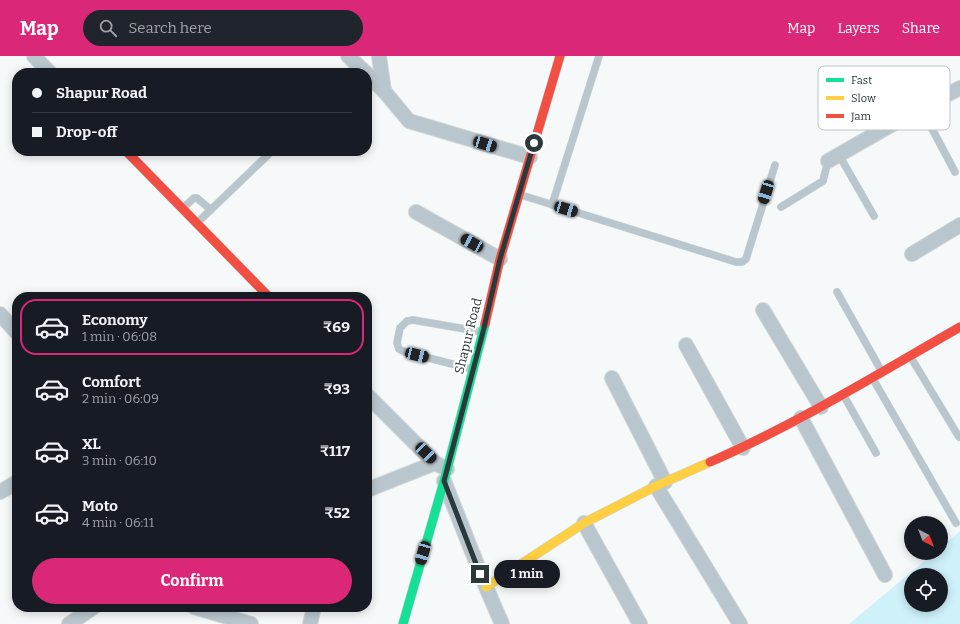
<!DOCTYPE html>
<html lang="en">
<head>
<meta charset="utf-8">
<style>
  body { margin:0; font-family:Bitter,serif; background:#20242c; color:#f1f3f6; height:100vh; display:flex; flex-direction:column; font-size:15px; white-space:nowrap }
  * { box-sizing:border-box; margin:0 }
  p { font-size:13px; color:#9ea1a6 }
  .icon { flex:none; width:22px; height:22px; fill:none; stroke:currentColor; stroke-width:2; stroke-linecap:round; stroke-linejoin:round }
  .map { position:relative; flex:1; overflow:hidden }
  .drawer { position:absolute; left:12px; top:236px; width:360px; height:320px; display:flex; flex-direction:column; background:#171b24; border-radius:16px; box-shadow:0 2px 10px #0003 }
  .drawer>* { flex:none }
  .top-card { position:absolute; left:12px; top:12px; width:360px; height:88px; border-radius:16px; box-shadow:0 2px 10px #0003; display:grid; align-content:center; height:88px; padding:0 20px; background:#171b24 }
  .needle { width:26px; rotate:138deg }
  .controls { position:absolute; left:904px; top:460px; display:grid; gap:8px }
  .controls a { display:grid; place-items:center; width:44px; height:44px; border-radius:50%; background:#171b24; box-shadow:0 2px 10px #0003; font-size:20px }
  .end { position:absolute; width:18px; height:18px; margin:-9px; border:5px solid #2b393d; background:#fff; box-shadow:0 0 0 2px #fff }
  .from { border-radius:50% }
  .bubble { position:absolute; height:28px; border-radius:14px; background:#171b24; box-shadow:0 2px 10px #0003; font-size:13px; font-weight:700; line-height:28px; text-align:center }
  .car { position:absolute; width:12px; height:24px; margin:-12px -6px; border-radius:5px; box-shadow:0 0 3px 1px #0007; background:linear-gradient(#222 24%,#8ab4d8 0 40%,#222 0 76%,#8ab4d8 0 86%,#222 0) }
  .top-card b { display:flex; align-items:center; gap:14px; height:38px; font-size:15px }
  .top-card b+b { border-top:1px solid #363941 }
  .top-card i { width:10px; height:10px; background:#f1f3f6 }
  ul { padding:7px 0 0; list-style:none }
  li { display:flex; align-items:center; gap:12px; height:56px; margin:0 8px 6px; padding:0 12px; border:2px solid transparent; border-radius:16px }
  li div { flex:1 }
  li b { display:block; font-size:15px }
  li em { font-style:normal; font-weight:700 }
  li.on { border-color:#db2777 }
  li>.icon { width:36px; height:36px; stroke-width:1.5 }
  .button { display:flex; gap:8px; margin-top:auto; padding:8px 20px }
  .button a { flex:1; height:46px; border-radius:24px; background:#db2777; color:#fff; font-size:16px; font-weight:700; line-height:46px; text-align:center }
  header { display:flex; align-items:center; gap:24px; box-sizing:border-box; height:56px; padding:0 20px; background:#db2777; color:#fff }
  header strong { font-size:19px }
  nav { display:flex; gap:22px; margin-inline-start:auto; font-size:14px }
  .search { width:280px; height:36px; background:#20242c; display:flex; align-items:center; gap:10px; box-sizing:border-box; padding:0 14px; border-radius:22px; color:#9ea1a6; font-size:15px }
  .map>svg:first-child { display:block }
</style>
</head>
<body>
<header>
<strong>Map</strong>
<div class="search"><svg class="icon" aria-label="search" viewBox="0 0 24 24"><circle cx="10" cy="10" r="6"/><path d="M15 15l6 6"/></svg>Search here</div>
<nav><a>Map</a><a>Layers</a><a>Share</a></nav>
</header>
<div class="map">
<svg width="960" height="568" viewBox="0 0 960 568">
  <rect width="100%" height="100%" fill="#f5f9fa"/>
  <path fill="#cef1fa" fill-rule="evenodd" d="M960,475v93h-111l85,-71h7v-6zM911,519h30v30h-30z"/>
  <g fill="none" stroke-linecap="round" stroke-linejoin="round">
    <defs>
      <g id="lane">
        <polyline points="921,52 955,116"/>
        <polyline points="839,99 874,160"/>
        <polyline points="521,139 736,206 742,206 746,203 775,109"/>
        <polyline points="552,149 599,0"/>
        <polyline points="184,151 194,142 197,142 211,154"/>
        <polyline points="781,151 823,125 828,105"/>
        <polyline points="197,167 272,95"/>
        <polyline points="837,236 882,316"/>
        <polyline points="910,300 959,381"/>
        <polyline points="472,313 405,296 399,293 397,287 400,272 407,265 413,264 483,276"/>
        <polyline points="873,323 956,467"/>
        <polyline points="844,340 876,397"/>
      </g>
      <g id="street">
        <polyline points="34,0 50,17"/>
        <polyline points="348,0 366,17"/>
        <polyline points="379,0 384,35"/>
        <polyline points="367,18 384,35 409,65 530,101"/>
        <polyline points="828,105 921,52 960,32"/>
        <polyline points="416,156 500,203"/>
        <polyline points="912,198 960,169"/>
        <polyline points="763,254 821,351"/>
        <polyline points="0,258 17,277"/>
        <polyline points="686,289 743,392"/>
        <polyline points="612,322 665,426"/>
        <polyline points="367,339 435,407 447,413"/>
        <polyline points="801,362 885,519"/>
        <polyline points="444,425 486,531 502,568"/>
        <polyline points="656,430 740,568"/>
        <polyline points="367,434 435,407"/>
        <polyline points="0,436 17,426"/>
        <polyline points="584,467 640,568"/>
        <polyline points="194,551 251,568"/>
        <polyline points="69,568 94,551"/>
        <polyline points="310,568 314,551"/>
      </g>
      <polyline id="fast" points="403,568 444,425 485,268"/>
      <polyline id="slow" points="486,531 584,467 656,430 710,406"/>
      <g id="jam">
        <polyline points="126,95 269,241"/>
        <polyline points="485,268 500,203 560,0"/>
        <path d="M710,406c87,-38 168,-88 250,-135"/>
      </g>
    </defs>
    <use href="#lane" stroke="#d1d6d7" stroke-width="8"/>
    <use href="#street" stroke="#d1d6d7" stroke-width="16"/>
    <use href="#fast" stroke="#d1d6d7" stroke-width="10"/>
    <use href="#slow" stroke="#d1d6d7" stroke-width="10"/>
    <use href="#jam" stroke="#d1d6d7" stroke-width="10"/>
    <use href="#lane" stroke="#bac6cd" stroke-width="7"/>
    <use href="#street" stroke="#bac6cd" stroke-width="14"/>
    <use href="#fast" stroke="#16e098" stroke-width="9"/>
    <use href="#slow" stroke="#ffcf43" stroke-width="9"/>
    <use href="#jam" stroke="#f24e42" stroke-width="9"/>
  </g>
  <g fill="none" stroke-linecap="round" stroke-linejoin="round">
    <polyline stroke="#2b393d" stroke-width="5" points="480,518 444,425 483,276 500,203 534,87"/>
  </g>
  <g text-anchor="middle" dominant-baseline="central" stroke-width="4" stroke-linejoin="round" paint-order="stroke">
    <g font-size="13" fill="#2b393d" stroke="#fff">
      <text transform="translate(468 280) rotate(-76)">Shapur Road</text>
    </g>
  </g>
  <rect x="818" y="10" width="132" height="64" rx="6" fill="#fff" stroke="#bfc4c5" stroke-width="1"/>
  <rect x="826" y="22" width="18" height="4" fill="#16e098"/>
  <rect x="826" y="40" width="18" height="4" fill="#ffcf43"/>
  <rect x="826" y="58" width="18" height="4" fill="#f24e42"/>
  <g font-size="11" fill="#2b393d">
    <text x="851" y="28">Fast</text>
    <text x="851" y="46">Slow</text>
    <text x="851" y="64">Jam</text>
  </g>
</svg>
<div class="controls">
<a><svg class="needle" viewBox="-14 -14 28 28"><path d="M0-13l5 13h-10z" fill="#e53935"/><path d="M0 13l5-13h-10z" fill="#9ea1a6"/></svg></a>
<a><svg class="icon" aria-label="locate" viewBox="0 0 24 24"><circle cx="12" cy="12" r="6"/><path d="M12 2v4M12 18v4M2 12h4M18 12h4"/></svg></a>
</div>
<i class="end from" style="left:534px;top:87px"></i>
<i class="end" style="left:480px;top:518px"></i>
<div class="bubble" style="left:494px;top:504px;width:66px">1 min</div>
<i class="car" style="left:485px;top:88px;rotate:107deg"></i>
<i class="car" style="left:766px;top:136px;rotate:197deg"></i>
<i class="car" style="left:566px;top:153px;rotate:107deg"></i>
<i class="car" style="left:472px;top:187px;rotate:299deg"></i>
<i class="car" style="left:417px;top:299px;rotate:104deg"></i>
<i class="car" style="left:426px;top:397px;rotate:135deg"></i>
<i class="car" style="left:423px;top:497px;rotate:196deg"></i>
<div class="top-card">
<b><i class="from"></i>Shapur Road</b>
<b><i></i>Drop-off</b>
</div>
<section class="drawer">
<ul>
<li class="on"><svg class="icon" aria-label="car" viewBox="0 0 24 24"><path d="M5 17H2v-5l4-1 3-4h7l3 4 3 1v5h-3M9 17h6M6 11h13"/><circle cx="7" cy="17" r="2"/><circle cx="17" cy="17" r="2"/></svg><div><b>Economy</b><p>1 min · 06:08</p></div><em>₹69</em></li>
<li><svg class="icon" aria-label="car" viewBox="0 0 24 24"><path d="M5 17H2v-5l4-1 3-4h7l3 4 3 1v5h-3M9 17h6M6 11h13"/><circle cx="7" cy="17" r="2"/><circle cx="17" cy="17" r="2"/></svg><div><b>Comfort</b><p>2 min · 06:09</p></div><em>₹93</em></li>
<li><svg class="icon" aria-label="car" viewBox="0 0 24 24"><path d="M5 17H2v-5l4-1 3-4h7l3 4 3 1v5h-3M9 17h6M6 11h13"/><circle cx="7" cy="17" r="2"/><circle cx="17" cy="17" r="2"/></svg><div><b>XL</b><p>3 min · 06:10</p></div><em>₹117</em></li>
<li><svg class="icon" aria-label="car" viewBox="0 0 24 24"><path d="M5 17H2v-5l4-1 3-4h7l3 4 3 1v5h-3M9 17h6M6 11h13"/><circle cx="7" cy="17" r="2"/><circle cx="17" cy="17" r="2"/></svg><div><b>Moto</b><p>4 min · 06:11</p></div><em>₹52</em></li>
</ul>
<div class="button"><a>Confirm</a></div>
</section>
</div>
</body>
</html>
